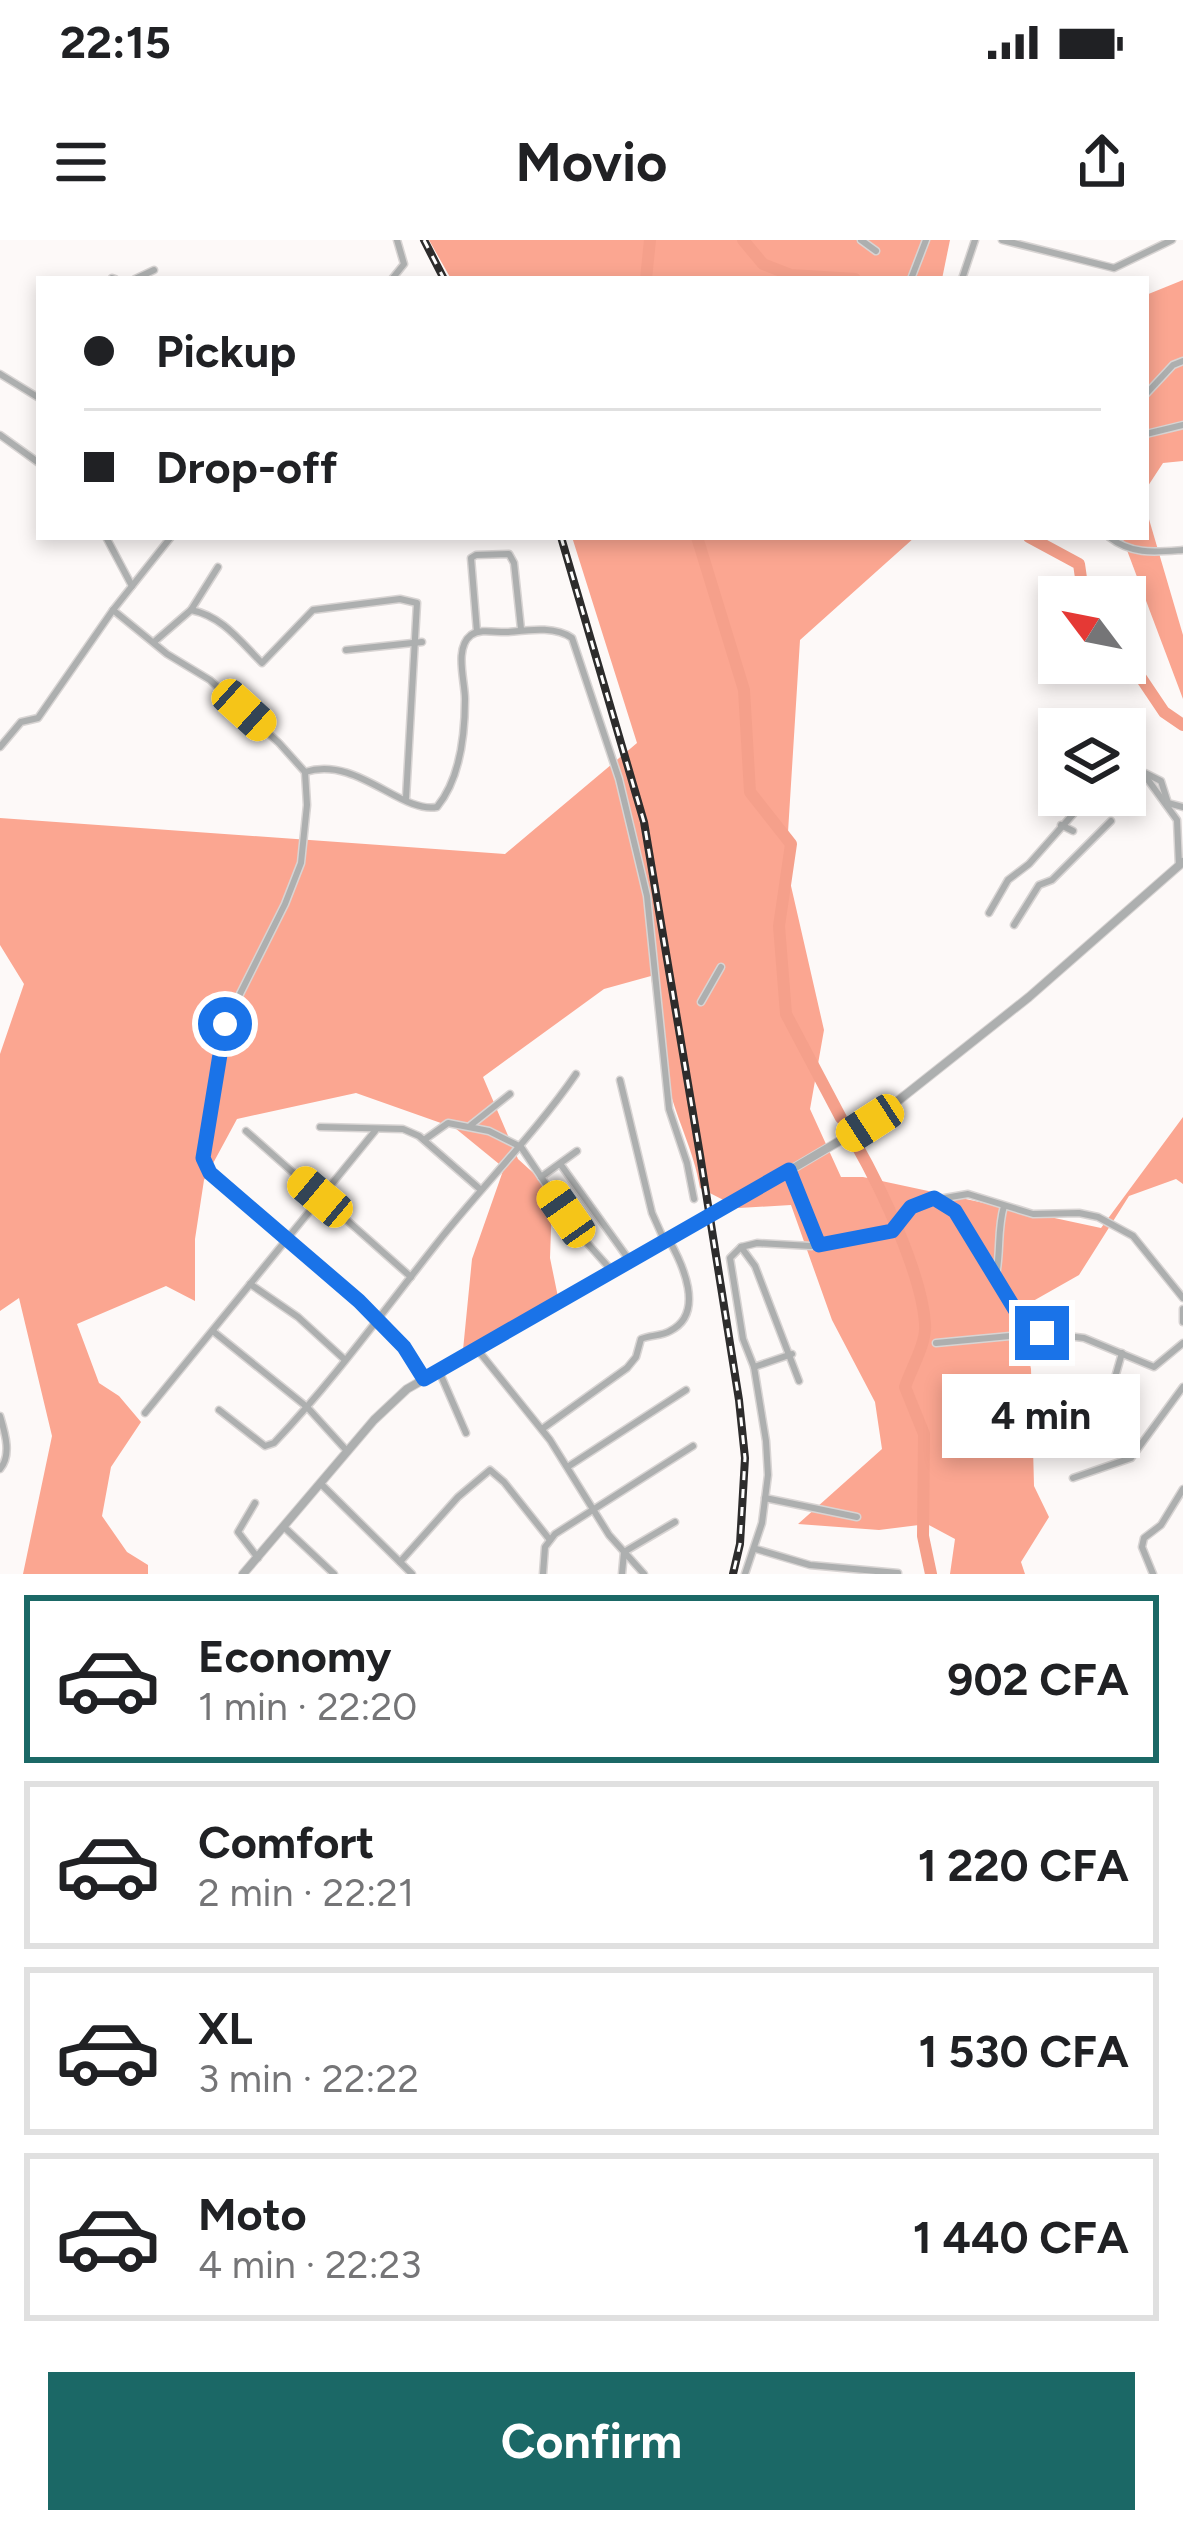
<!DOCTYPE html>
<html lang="en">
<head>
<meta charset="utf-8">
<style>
  body { margin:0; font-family:Figtree,sans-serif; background:#f2f2f2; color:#202124; height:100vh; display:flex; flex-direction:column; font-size:45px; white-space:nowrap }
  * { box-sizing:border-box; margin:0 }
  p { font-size:39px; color:#757577 }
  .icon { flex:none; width:66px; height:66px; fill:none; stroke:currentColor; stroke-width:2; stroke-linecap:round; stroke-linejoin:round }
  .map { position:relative; height:1334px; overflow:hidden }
  .side { display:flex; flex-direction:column; background:#fff; flex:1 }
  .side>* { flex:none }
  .top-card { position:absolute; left:36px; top:36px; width:1113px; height:264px; border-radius:0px; box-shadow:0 6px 18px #0003; display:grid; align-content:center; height:264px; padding:0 48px; background:#fff }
  .needle { width:78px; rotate:302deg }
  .controls { position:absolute; left:1038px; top:336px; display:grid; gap:24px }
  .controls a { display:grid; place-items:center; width:108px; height:108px; border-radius:0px; background:#fff; box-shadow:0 6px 18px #0003; font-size:60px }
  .end { position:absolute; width:54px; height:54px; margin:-27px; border:15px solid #1a73e8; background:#fff; box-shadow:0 0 0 6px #fff }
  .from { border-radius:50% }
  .bubble { position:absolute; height:84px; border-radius:0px; background:#fff; box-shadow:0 6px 18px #0003; font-size:39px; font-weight:700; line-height:84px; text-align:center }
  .car { position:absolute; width:36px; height:72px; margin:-36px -18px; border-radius:15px; box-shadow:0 0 9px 3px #0007; background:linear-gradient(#f5c518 24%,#345 0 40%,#f5c518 0 76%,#345 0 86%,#f5c518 0) }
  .top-card b { display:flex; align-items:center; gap:42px; height:114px; font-size:45px }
  .top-card b+b { border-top:3px solid #e0e0e0 }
  .top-card i { width:30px; height:30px; background:#202124 }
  ul { padding:21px 0 0; list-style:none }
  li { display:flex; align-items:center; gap:36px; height:168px; margin:0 24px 18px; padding:0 24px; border:6px solid #e0e0e0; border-radius:0px }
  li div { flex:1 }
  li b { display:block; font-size:45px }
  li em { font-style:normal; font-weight:700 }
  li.active { border-color:#1b6866 }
  li>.icon { width:108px; height:108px; stroke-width:1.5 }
  .action { display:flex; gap:24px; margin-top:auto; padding:24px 48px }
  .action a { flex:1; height:138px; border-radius:0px; background:#1b6866; color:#fff; font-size:48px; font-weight:700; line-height:138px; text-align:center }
  .status { display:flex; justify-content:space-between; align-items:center; height:84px; padding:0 60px; background:#fff; direction:ltr }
  .status svg { height:33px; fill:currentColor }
  header { display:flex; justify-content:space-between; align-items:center; height:156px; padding:0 48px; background:#fff; font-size:54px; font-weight:700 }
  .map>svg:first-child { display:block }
</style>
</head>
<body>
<div class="status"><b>22:15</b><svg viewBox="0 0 49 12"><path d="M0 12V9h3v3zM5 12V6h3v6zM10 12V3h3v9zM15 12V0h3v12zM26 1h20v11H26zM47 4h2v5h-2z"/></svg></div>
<header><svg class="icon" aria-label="menu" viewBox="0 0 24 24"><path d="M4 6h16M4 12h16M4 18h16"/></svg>Movio<svg class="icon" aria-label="share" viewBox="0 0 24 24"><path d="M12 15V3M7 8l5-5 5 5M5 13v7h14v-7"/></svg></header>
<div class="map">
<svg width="1183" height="1334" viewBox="0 0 1183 1334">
  <rect width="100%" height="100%" fill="#fdf9f8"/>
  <g fill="#fba691">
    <polygon points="429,0 950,0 942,39 451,39"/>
    <polygon points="1183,40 1183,221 1163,223 1146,249 1146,55"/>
    <polygon points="1146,269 1183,395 1183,459 1122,297 1146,297"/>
    <path d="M572,297h343l-115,103 -14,224 38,166 -14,79 31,68h22l238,51 82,-111v67l-7,-5 -47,17 -50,79 -60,34 12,60 3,117 15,31 -28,45 4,12h-75l5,-35 -28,-15 -48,6 -81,-6 84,-75 -7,-47 -43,-82 -41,-115 -52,3 -39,-20c-6,-38 -25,-71 -33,-109 -7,-33 -11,-69 -16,-103l-47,13 -121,88 35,82 22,20 12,22 -2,57 8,39 -95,53 9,-91 32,-91 -49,-40 -99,-35 -119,26 -33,61 -9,59v62l-29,-15 -89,38 22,59 20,13 22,26 -30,45 -9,49 25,36 21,13v9h-125l29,-138 -33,-138 -19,13v-257l24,-70 -24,-39v-127l505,36 132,-111z"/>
  </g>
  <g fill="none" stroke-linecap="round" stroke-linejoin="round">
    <g stroke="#f5a08b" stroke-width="12">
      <polyline points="743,0 763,24 791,35 855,39"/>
      <polyline points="646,39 650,0"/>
      <polyline points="697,297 744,450 750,552 791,604 779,686 786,774 841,878"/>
      <polyline points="1029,297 1079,324 1081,338 1073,357"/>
      <polyline points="1125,414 1164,472 1183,485"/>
      <path d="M856,904c25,44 66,130 69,180 2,18 -14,45 -20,63l19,47 -1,102 8,38"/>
    </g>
    <defs>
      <g id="minor">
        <polyline points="861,0 876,11"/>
        <polyline points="1002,0 1114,28 1172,0"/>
        <polyline points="112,38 115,39"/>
        <polyline points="135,39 154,30"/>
        <polyline points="392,39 404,24 397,0"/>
        <polyline points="911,39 926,0"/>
        <polyline points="962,39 975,0"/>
        <polyline points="0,134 39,158"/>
        <polyline points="1146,154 1173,125 1183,121"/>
        <polyline points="1146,194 1183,185"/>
        <polyline points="0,195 39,223"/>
        <polyline points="106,297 132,346"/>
        <path d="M1109,297c23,18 46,15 74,13"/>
        <polyline points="113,370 167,414 210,440 279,503 305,532 307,565 301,623 285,664 225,784 203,918 210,933 226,949 359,1061 404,1107 424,1139"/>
        <path d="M191,370c31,6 49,31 71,53l51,-53 87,-11 17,4 -11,195"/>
        <polyline points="477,392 471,318 476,315 509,314 514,323 521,389"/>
        <polyline points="154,402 191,370 218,327"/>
        <polyline points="346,410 422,402"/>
        <polyline points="0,507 21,482 38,478 113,370 171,297"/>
        <polyline points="1125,521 1130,515 1177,580 1179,626"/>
        <path d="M305,532c51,-17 96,42 132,35 23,-28 28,-74 28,-108 0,-18 -11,-51 6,-64 10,-7 26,-2 37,-3 21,-2 47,-6 64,6l47,141 28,117 22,213 18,54 7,36"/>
        <polyline points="1145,533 1161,541 1168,563 1183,567"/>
        <polyline points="1061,585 1073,591"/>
        <polyline points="989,673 1008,640 1029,624 1090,555"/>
        <polyline points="1014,685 1039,645 1052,640 1111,581"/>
        <polyline points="701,762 721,727"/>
        <polyline points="620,840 652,973 665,1002"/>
        <polyline points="471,885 510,854"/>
        <polyline points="320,887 403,889 419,896 481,950"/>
        <polyline points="246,891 411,1037"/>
        <polyline points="424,900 448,883 489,891 521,907 580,995 613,1032"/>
        <polyline points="561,925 630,1021"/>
        <polyline points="789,930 819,1005"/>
        <polyline points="541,937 577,911"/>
        <polyline points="937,959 955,971 1030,1095"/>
        <polyline points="741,1007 755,1026 799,1141"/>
        <path d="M996,1035c5,-24 1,-45 8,-69"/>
        <polyline points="250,1044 298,1077 344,1119"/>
        <polyline points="1183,1069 1183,1082"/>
        <polyline points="214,1092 307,1167 347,1211"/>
        <polyline points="936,1103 1042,1093 1084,1098 1154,1127 1183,1103"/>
        <polyline points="477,1109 550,1200 609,1295 644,1334"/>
        <polyline points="754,1127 792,1114"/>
        <polyline points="439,1131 466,1193"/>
        <path d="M219,1170l46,36 9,-3c61,-64 113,-137 168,-206 44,-55 94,-105 134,-163"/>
        <polyline points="145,1173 375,891"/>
        <path d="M0,1176c5,17 12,39 0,53"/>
        <polyline points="1017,1179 1096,1187 1102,1183 1122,1113"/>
        <path d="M542,1189l85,-61 9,-11 5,-18c9,-4 21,-3 29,-8 36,-18 12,-68 -1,-91"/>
        <polyline points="569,1226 686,1150"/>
        <polyline points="1073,1238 1131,1218 1183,1147"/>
        <polyline points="321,1244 412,1334"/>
        <polyline points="765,1258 857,1277"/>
        <polyline points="255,1263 238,1292 258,1318"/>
        <polyline points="285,1288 334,1334"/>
        <polyline points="756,1309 810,1325 898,1333"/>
        <polyline points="400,1322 458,1257 490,1230 504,1242 550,1300"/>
        <polyline points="543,1334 545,1307 555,1294 693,1206"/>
        <polyline points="622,1334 624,1312 675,1282"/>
        <polyline points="745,1334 762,1283 768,1235 766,1201 754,1127 743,1099 730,1018 741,1007 757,1003 811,1006 871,997 892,991 916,963 968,954 1033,974 1079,973 1098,977 1133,996 1183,1058"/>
        <polyline points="1153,1334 1142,1307 1144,1298 1161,1285 1183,1249"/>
      </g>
      <g id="tertiary">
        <polyline points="714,975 870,883 1029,757 1183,622"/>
        <polyline points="243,1334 374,1180 407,1149 701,982"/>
      </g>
    </defs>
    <use href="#minor" stroke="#d8d4d3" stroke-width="9"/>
    <use href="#tertiary" stroke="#d8d4d3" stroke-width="10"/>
    <use href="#minor" stroke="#adafaf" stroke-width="6"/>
    <use href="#tertiary" stroke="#adafaf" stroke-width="8"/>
    <defs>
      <g id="rail">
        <polyline points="424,0 444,39"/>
        <polyline points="561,297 644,582 700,915 739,1160 745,1218 740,1304 733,1334"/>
      </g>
    </defs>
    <use href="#rail" stroke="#2d2c2c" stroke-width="8"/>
    <use href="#rail" stroke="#fff" stroke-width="3" stroke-dasharray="9" stroke-linecap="butt"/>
    <defs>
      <polyline id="tertiary-bridge" points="701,982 714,975"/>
    </defs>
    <use href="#tertiary-bridge" stroke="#d8d4d3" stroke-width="10" stroke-linecap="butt"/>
    <use href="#tertiary-bridge" stroke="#adafaf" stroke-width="8"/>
  </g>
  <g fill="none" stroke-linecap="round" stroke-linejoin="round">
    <polyline stroke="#1a73e8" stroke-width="15" points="225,784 203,918 210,933 359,1061 404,1107 424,1139 789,930 819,1005 892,991 911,967 934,958 955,971 1030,1094 1042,1093"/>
  </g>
</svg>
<div class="controls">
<a><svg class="needle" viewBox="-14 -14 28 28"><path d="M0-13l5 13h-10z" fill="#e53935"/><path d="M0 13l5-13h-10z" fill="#757577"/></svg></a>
<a><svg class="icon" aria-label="layers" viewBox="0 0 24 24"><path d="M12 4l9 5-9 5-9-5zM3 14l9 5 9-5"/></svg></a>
</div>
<i class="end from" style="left:225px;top:784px"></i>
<i class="end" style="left:1042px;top:1093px"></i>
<div class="bubble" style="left:942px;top:1134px;width:198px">4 min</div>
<i class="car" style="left:244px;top:470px;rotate:132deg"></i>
<i class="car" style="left:870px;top:883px;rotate:237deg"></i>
<i class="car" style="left:320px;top:957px;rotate:310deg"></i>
<i class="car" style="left:566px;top:974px;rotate:325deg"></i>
<div class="top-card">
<b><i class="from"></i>Pickup</b>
<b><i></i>Drop-off</b>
</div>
</div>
<section class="side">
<ul>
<li class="active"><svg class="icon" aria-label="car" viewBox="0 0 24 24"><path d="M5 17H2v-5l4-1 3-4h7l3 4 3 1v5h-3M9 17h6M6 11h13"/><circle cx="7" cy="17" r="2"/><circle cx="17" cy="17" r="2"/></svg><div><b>Economy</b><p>1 min · 22:20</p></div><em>902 CFA</em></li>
<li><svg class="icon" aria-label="car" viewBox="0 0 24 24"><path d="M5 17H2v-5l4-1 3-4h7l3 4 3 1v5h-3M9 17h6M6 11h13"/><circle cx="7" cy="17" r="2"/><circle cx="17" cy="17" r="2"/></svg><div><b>Comfort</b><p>2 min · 22:21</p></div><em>1 220 CFA</em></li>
<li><svg class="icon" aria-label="car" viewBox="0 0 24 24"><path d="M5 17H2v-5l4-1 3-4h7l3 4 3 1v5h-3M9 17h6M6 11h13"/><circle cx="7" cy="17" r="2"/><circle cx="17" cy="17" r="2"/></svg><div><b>XL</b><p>3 min · 22:22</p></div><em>1 530 CFA</em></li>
<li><svg class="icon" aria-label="car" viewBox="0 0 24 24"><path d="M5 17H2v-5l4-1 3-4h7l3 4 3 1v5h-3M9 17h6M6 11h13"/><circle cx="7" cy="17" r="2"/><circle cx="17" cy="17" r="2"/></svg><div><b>Moto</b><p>4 min · 22:23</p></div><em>1 440 CFA</em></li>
</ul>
<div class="action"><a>Confirm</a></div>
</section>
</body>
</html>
